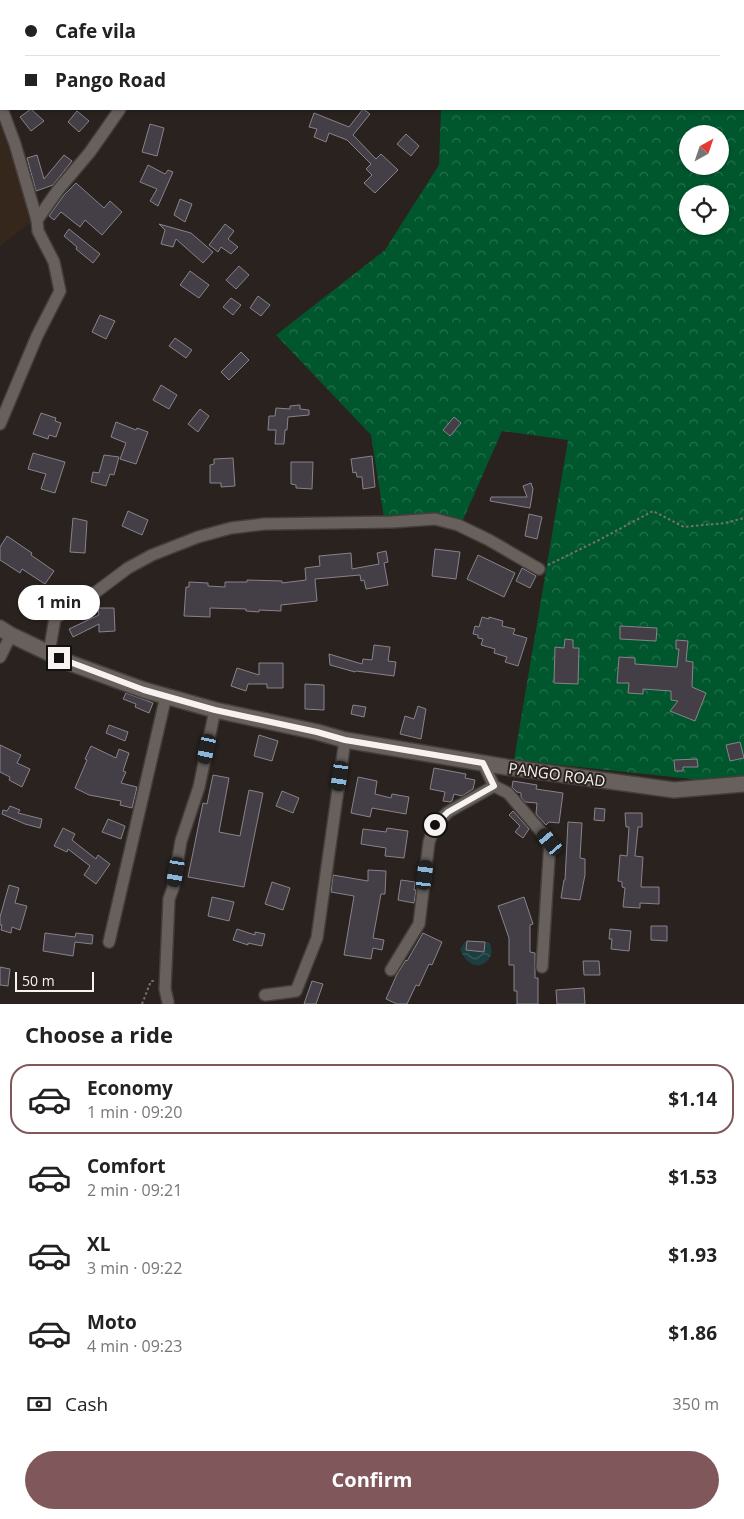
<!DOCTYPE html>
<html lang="en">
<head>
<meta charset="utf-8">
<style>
  body { margin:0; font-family:"Open Sans",sans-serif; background:#f6f6f6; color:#222; height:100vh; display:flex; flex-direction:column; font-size:19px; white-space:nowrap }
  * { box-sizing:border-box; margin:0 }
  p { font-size:16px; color:#767676 }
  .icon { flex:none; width:28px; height:28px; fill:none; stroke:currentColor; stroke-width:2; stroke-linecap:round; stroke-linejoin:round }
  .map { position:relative; height:1004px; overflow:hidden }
  .details { display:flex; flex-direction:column; background:#fff; flex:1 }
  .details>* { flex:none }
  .hud { position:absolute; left:0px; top:0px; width:745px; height:110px; box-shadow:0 1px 4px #0004; display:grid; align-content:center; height:110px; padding:0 25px; background:#fff }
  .needle { width:32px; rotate:40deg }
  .tools { position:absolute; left:679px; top:125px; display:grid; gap:10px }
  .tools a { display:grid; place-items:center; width:50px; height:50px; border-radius:50%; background:#fff; box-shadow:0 1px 4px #0004; font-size:25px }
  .scale { position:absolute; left:15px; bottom:12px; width:79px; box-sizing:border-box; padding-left:5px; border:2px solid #f7f2f0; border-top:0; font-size:14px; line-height:18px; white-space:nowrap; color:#f7f2f0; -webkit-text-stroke:4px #29221e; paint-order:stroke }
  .end { position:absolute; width:22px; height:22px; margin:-11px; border:6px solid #f7f2f0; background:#111; box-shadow:0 0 0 2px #111 }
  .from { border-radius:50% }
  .bubble { position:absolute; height:35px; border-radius:18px; background:#fff; box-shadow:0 1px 4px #0004; font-size:16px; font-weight:700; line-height:35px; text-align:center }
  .car { position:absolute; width:15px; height:30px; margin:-15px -8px; border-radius:6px; box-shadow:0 0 4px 1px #0007; background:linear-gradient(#222 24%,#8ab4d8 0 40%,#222 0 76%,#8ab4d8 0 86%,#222 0) }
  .hud b { display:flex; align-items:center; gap:18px; height:48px; font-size:19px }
  .hud b+b { border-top:1px solid #e0e0e0 }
  .hud i { width:12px; height:12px; background:#222 }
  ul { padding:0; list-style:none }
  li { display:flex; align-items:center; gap:15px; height:70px; margin:0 10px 8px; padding:0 15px; border:2px solid transparent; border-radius:20px }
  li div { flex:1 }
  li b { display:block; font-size:19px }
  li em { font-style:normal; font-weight:700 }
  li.selected { border-color:#80585c }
  li>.icon { width:45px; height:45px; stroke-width:1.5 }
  h2 { padding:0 25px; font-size:22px; line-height:60px }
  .pay { display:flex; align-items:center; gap:12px; height:55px; padding:0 25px; font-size:19px }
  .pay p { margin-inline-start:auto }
  .action { display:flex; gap:10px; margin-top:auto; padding:10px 25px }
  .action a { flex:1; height:58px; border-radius:30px; background:#80585c; color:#fff; font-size:20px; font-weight:700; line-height:58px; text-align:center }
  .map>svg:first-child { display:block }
</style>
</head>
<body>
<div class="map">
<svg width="744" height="1004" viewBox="0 0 744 1004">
  <defs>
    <pattern id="forest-crowns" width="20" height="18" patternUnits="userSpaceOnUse" patternTransform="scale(1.25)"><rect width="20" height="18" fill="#00572d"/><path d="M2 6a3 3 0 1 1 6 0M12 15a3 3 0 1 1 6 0" fill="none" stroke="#26704c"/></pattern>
    <pattern id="water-waves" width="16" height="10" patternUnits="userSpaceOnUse" patternTransform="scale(1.25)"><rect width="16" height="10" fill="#1b3e3f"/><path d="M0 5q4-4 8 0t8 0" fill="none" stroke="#3d5a5b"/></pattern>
  </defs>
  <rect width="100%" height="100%" fill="#29221e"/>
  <polygon fill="#36271c" points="0,120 33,221 0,246"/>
  <path fill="url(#forest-crowns)" fill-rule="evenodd" d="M444,0h300v780l-25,2 -205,-22 54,-320 -66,-9 -40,91 -78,-4 -13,-83 -95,-100 109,-85 54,-85 2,-56h303v-108h-300zM688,134h32v32h-32zM688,194h32v32h-32z"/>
  <path fill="url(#water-waves)" d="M467,941v9l17,2 1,-10 4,1c11,14 -15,39 -29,6l4,-6z"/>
  <g fill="#443f46" stroke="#88838a">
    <polygon points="31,109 44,121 31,131 20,117"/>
    <polygon points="363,109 370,114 353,135 376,159 381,154 398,170 375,193 364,183 372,175 366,169 371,164 347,140 329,133 326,142 314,137 317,129 309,127 314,113 349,127"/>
    <polygon points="77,111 89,121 79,132 68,122"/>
    <polygon points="150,124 164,128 157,156 142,152"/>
    <polygon points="406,134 419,146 411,156 397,144"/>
    <polygon points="37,155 44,179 64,155 72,161 53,185 36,191 27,158"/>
    <polygon points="148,165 165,174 168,170 173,172 158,206 150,201 157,189 140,182"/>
    <polygon points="76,183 104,208 110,201 122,212 102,235 85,220 80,227 61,212 54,220 49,216 64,195"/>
    <polygon points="180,199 192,204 185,222 174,215"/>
    <polygon points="159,224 191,233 213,252 203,263 176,239 173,247 161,244 165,230"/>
    <polygon points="225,224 234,231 228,239 238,247 231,254 221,247 218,252 209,245"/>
    <polygon points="69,229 100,254 93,263 76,249 77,247 64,236"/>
    <polygon points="239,266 249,275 236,289 226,280"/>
    <polygon points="190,271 209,285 199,298 180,285"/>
    <polygon points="258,296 270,305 261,316 250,308"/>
    <polygon points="231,298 241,305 233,315 223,307"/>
    <polygon points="100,315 115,321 106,339 92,332"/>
    <polygon points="175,338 192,350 186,358 169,346"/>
    <polygon points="241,352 249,360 229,380 221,372"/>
    <polygon points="161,385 177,395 169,409 153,400"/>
    <polygon points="300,405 300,409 309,410 309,415 288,417 287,430 285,430 284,444 275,444 276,430 268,430 269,416 275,416 276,408 290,409 290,406"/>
    <polygon points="200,409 209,416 198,432 188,424"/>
    <polygon points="41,413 56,418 55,421 61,423 56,437 49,435 48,439 33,434"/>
    <polygon points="454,417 461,423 450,436 443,430"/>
    <polygon points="116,422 136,430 137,428 148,432 136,464 120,459 126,443 111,437"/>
    <polygon points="33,453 65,462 55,493 41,489 46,474 28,469"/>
    <polygon points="104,455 119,457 114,475 110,474 106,486 91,482 93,472 99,473"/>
    <polygon points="372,456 375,487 363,489 362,477 357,477 356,472 353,473 351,459"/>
    <polygon points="233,458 235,486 221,487 221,483 210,483 210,465 214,464 214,459"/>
    <polygon points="291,462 313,462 312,489 296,488 296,485 291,484"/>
    <polygon points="531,483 533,489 530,508 490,501 491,497 527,497 523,486"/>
    <polygon points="128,511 148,520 142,535 122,526"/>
    <polygon points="529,514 542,517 537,539 525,536"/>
    <polygon points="73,518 87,521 85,553 70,552"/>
    <polygon points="7,536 32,553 31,555 54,571 45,584 22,569 20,573 0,560 0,547"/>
    <polygon points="435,549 460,552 456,579 432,576"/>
    <polygon points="386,551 388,562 384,563 388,585 366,589 364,580 361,581 360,575 315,579 317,601 281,605 281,611 259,610 259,612 246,611 246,609 210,608 210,617 184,616 186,587 189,587 189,582 208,583 208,586 225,587 225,582 247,582 247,580 282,581 282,583 306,580 305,568 320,566 319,556 351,553 352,569 379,564 377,553"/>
    <polygon points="478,555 515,573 504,597 467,579"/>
    <polygon points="522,568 536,576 530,588 516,581"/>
    <polygon points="98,608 114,608 115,631 99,632 99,624 73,637 69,629 99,615"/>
    <polygon points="482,617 489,619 489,617 503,621 502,626 515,629 513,634 527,638 518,666 505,662 507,657 494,653 495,649 481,645 483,639 478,638 478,635 473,634 475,626 479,627"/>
    <polygon points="620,626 657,628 656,641 620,639"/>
    <polygon points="565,639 573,640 573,648 579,648 578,684 554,683 555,647 564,648"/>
    <polygon points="676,640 688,641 686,661 693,662 692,687 706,693 695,721 670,711 678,701 671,700 671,691 643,689 643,694 628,693 629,683 617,683 619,657 635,658 635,664 677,667 679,649 676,649"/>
    <polygon points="374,645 390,647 388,661 396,662 394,676 356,671 355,672 330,665 329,654 362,664 363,659 372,660"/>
    <polygon points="259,663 283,663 283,688 267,688 267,684 248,684 246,691 231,686 237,668 259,675"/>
    <polygon points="305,684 324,685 324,710 305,709"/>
    <polygon points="126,693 153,703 149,713 135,707 136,704 123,699"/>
    <polygon points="353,705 366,707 364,717 351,714"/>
    <polygon points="418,706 426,709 421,739 400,734 405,716 414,719"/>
    <polygon points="109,725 128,732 125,741 106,733"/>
    <polygon points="259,735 278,741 272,761 254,756"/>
    <polygon points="740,742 744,758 730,761 726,745"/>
    <polygon points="0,745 21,755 17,763 30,769 22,787 9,780 10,777 0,772"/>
    <polygon points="91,746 116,758 119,749 129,753 123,771 126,772 121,783 137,787 132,808 120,805 121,801 89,795 75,788 87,760 85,759"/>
    <polygon points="697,759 698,767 683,767 683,771 675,771 674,760"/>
    <polygon points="434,768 466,774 465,778 475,780 473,789 462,796 454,794 452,801 450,802 443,801 445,792 430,789"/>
    <polygon points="213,775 229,778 219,832 240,836 249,790 263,793 244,887 188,877 203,803 207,804"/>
    <polygon points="358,777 377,781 375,794 391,798 392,794 409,797 406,814 372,808 370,817 351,813"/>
    <polygon points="513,781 537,785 536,789 563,793 559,823 549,822 546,825 536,814 537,803 525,802 521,797 521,793 517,792 512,787"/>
    <polygon points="282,791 299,798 293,813 276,806"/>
    <polygon points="10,806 20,810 18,813 42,819 40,828 25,824 2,814 3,810 7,811"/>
    <polygon points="595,808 605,809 604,821 594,820"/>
    <polygon points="513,811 529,829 523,838 515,832 520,826 509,815"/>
    <polygon points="625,813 642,813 642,827 638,827 635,856 643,857 641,887 659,887 659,904 640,903 640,908 623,907 625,888 622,887 622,882 618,881 620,855 627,856 629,827 626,827"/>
    <polygon points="108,819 125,826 121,839 102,832"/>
    <polygon points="568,822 582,823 580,858 585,859 585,875 580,900 561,898 564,880 565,880"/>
    <polygon points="63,828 75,834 72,840 96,859 98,855 110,864 96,884 84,875 90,866 68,849 67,852 54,846"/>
    <polygon points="387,828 408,831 404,858 385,856 386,848 361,844 363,829 386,832"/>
    <polygon points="368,870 386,871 385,894 381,894 373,938 384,940 382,950 373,948 371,959 344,955 354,896 331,892 333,875 368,881"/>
    <polygon points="401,880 415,882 414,890 416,890 414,903 398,900"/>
    <polygon points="272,882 290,888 283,910 265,904"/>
    <polygon points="9,885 19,888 15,903 27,906 20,930 12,927 11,933 1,930 2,925 0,925 0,917"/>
    <polygon points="212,897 234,902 229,921 208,916"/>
    <polygon points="524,897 533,924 530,925 530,952 535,953 535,978 538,978 538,1004 517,1004 517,991 514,991 514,965 509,965 509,938 498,906"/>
    <polygon points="651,926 667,926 667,941 651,940"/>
    <polygon points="237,929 255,935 255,932 265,934 262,946 248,943 248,945 233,940"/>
    <polygon points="610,929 631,931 629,951 611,949 612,939 609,939"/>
    <polygon points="45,933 75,937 76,933 93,935 92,944 75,942 73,956 43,951"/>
    <polygon points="423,933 442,942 432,965 429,964 419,986 416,985 407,1004 397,1004 386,999 397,974 406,960 407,961"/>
    <polygon points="467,941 485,942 484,952 466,950"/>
    <polygon points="583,961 599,961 600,975 584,975"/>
    <polygon points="0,967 10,969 8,986 0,985"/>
    <polygon points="312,981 323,984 316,1004 304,1004"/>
    <polygon points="584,988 585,1004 557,1004 556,990"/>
  </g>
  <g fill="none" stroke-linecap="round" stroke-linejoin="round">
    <defs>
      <g id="street">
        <polyline points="158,1 158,0"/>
        <polyline points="2,109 15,144 37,220"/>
        <polyline points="0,424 37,336 60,291 54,262 38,231 37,220 58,190 90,152 120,109"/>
        <polyline points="49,653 55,618 88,598 128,568 152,555 198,537 231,528 264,524 392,522 435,519 458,525 489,540 539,569"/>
        <polyline points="0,657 11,635"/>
        <polyline points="483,763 494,786 508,793 550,842 542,967"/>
        <polyline points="109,942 166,696"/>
        <polyline points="391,970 419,924 429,842 435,825 448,812 494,786"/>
        <polyline points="265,995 296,991 317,938 345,740"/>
        <polyline points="168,1002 165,989 169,899 173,888 181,841 199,787 215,710"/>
      </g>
      <polyline id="secondary" points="0,628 11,635 70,663 144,690 215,710 317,732 345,740 506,767 674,790 744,784"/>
    </defs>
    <use href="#street" stroke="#443e3b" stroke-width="14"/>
    <use href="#secondary" stroke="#443e3b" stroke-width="18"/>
    <g stroke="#77716e" stroke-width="2" stroke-dasharray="2.5 2.5" stroke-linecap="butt">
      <polyline points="548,565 599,540 653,511 684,527 725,523 744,518"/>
      <polyline points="142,1004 151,981 156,981"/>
    </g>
    <use href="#street" stroke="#68605c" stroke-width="11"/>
    <use href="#secondary" stroke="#68605c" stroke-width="15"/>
  </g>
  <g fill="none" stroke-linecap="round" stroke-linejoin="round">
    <polyline stroke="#f7f2f0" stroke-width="6" points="59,658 144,690 215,710 317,732 345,740 483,763 494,786 448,812 435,825"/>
  </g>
  <g text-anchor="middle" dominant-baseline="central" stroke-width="4" stroke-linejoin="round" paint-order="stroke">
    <g font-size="15" fill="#f7f2f0" stroke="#29221e">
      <text transform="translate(557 774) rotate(8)">PANGO ROAD</text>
    </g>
  </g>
</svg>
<div class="tools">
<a><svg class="needle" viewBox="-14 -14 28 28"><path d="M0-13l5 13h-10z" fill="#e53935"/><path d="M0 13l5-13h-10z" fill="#767676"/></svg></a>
<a><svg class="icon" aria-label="locate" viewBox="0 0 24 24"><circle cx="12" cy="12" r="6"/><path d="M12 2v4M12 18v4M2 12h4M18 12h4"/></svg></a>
</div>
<div class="scale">50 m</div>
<i class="end from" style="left:435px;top:825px"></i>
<i class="end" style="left:59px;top:658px"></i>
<div class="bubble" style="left:18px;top:585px;width:82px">1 min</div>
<i class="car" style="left:207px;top:749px;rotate:192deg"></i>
<i class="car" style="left:340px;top:776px;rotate:188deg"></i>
<i class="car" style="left:550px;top:842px;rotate:320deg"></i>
<i class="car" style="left:176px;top:872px;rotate:190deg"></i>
<i class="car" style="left:425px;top:875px;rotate:7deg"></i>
<div class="hud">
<b><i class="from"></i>Cafe vila</b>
<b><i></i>Pango Road</b>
</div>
</div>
<section class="details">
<h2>Choose a ride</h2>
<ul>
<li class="selected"><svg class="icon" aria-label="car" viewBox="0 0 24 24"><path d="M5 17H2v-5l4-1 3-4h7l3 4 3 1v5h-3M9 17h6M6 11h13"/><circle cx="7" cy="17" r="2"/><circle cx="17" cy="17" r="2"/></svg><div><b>Economy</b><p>1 min · 09:20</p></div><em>$1.14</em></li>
<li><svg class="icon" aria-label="car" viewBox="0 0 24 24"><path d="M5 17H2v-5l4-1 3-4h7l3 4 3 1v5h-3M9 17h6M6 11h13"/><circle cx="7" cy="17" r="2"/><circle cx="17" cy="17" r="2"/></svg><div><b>Comfort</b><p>2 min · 09:21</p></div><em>$1.53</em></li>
<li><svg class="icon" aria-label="car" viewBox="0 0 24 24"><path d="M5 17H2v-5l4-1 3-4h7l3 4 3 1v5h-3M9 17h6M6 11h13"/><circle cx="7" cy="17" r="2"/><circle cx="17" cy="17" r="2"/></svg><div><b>XL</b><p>3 min · 09:22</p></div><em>$1.93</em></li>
<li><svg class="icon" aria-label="car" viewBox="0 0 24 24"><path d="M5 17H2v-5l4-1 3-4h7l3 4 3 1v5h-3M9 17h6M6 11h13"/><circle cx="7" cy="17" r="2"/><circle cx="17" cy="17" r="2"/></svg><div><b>Moto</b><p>4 min · 09:23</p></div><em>$1.86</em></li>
</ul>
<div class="pay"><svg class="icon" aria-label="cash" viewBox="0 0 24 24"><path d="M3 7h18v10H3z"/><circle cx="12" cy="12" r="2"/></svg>Cash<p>350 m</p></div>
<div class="action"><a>Confirm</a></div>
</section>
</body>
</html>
